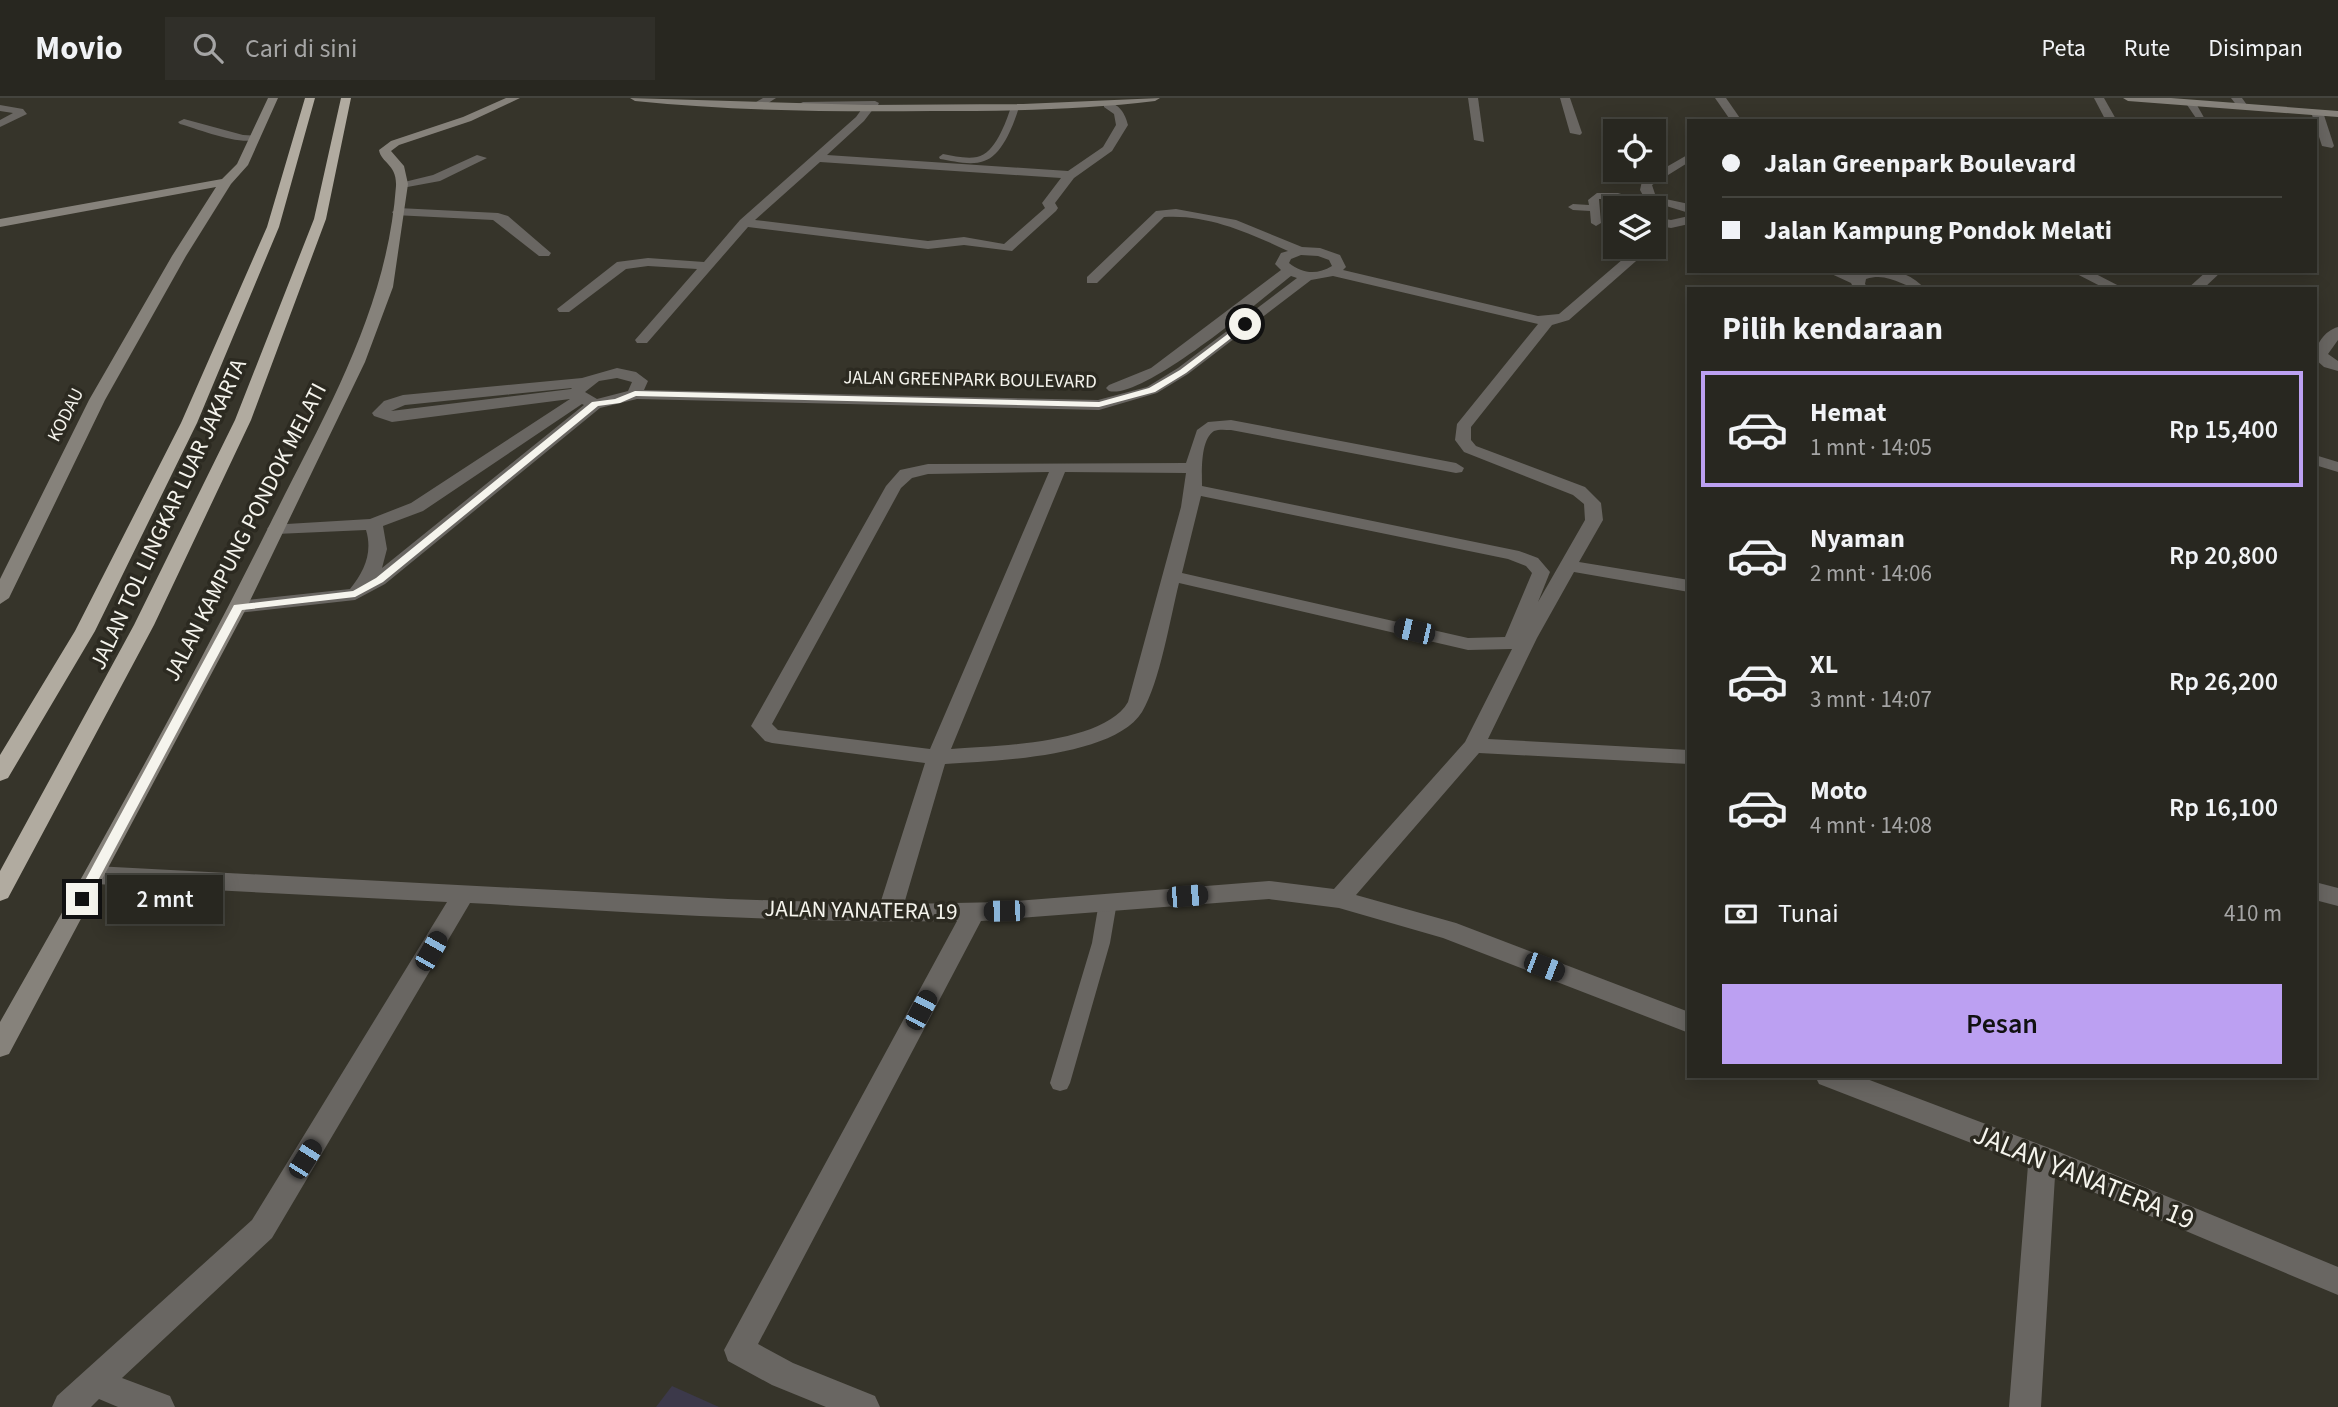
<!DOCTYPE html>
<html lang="id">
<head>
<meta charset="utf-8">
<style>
  body { margin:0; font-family:"Source Sans 3",sans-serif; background:#302f29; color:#f1f3f6; height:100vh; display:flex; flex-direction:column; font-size:26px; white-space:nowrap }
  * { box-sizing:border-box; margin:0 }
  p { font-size:23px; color:#a5a5a5 }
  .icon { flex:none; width:38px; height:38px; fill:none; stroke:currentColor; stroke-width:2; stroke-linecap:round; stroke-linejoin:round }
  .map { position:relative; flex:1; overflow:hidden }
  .panel { position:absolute; left:1687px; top:189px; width:630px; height:791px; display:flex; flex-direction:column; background:#282720; border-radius:0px; box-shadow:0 4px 18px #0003,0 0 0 2px #44443e }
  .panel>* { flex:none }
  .guide { position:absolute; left:1687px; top:21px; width:630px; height:154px; border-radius:0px; box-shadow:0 4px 18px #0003,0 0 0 2px #44443e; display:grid; align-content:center; height:154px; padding:0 35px; background:#282720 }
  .buttons { position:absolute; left:1603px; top:21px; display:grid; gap:14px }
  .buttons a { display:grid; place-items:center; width:63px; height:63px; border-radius:0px; background:#282720; box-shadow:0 4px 18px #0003,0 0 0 2px #44443e; font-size:35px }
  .end { position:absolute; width:32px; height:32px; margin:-16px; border:9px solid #f5f4ed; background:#111; box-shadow:0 0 0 4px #111 }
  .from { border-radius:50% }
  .bubble { position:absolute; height:49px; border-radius:0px; background:#282720; box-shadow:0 4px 18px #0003,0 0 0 2px #44443e; font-size:23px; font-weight:600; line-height:49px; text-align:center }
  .car { position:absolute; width:21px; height:42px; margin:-21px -10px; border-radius:9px; box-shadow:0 0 5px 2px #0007; background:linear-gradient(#222 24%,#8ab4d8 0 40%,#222 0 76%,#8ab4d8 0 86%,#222 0) }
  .guide b { display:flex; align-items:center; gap:24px; height:66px; font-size:26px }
  .guide b+b { border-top:2px solid #44443e }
  .guide i { width:18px; height:18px; background:#f1f3f6 }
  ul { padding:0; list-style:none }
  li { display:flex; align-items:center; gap:21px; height:116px; margin:0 14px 10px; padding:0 21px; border:4px solid transparent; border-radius:0px }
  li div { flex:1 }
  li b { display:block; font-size:26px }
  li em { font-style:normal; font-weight:600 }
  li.selected { border-color:#bca0f2 }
  li>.icon { width:63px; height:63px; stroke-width:1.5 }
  h2 { padding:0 35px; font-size:32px; line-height:84px }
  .pay { display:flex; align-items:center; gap:18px; height:77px; padding:0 35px; font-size:26px }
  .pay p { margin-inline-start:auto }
  .action { display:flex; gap:14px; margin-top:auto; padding:14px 35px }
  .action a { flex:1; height:80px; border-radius:0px; background:#bca0f2; color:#111; font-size:28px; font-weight:600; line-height:80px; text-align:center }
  header { display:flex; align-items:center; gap:42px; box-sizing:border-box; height:98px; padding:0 35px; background:#282720; border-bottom:2px solid #44443e }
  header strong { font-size:33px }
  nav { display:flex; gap:38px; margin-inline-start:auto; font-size:24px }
  .search { width:490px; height:63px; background:#302f29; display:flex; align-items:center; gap:18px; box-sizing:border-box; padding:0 24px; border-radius:0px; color:#a5a5a5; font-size:26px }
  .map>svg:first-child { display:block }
</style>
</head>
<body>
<header>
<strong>Movio</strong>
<div class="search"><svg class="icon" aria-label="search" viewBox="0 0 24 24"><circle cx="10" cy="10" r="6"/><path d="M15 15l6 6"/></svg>Cari di sini</div>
<nav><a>Peta</a><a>Rute</a><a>Disimpan</a></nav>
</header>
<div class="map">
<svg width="2338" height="1309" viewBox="0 0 2338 1309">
  <rect width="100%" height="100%" fill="#36342a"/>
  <polygon fill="#3c394a" points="672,1288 719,1309 656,1309"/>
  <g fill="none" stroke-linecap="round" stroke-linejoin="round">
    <g fill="#696662" fill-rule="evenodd">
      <polygon points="875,3 879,5 878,7 803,8 799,6 803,4"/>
      <path d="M1015,7l4,2c-5,17 -17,49 -35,54 -13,5 -31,0 -44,-2l-1,-2 4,-3c11,2 23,5 34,3 18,-3 29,-35 34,-50z"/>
      <polygon points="1597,95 1618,95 1650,105 1645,108 1618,101 1599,101 1601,125 1596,128 1591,125 1590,113 1573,112 1568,109 1573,106 1589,107 1588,102"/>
      <polygon points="1108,797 1114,799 1117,804 1110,845 1070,985 1067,991 1060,993 1053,991 1050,985 1092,845 1099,804 1102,799"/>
    </g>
    <g fill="#696662" fill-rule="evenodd">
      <polygon points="763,0 776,0 759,11 751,11 751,7"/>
      <polygon points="1468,0 1478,0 1484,44 1474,42"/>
      <polygon points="1560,0 1570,0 1582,35 1580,37 1570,35"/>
      <polygon points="1715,0 1726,0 1742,23 1731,23"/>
      <polygon points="2094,0 2104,0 2117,23 2106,23"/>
      <polygon points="2231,0 2242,0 2247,7 2238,9"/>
      <polygon points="2186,2 2194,2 2206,23 2198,23 2185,4"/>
      <path d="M1104,5c14,-2 21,10 24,22l-16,26 -38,27 -19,25 3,5 -2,3 -44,40 -48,-6 -36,4 -180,-22 -101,116h-10l-2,-3 62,-71 -49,-3 -22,3 -57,43h-10l-2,-3 60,-47 31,-4 56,4 36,-42 116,-103 8,-11 10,2 -10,13 -37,34 241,16 35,-24 13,-22 -2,-11 -10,-7zM820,64l241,16 -19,25 3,5 -41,36 -40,-7 -36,4 -173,-21z"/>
      <polygon points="0,7 23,11 27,16 0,29 0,22 13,15 0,13"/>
      <polygon points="2313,12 2323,14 2334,48 2332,50 2322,48 2311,14"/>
      <path d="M184,21l59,16 15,1 2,2c-15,10 -62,-9 -80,-14l-2,-2z"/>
      <polygon points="1689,56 1689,64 1652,87 1656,99 1689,106 1689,115 1663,107 1631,110 1645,101 1640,92 1642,83"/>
      <polygon points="477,57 487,60 440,83 402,90 396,86 433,77"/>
      <polygon points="398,110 498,115 508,118 551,155 549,158 539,158 493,122 394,117 392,114"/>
      <path d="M1176,111l60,11 66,27 18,1 20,7 6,12 -3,3 195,46 21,-2 78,-67h15l-83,73 -17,5 -81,102v13l5,6 109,41 16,16 2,17 -24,42 110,18v12l-115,-20 -37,66 -49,101 201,11v14l-210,-11 -123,142 100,28 233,89v21l-246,-95 -104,-30 -70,-9 -288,22 -223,423 35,19 82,33 5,11h-54l-54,-22 -44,-24 -4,-11 233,-429c-162,3 -325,-9 -487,-18l-198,335 -150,140 48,18 5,11h-57l-19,-8 -8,8h-39l5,-11 195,-176 195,-318 -352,-18 -8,-3 -3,-6 3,-6 8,-3 633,33 152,5 45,-141 -153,-20 -7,-2 -14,-15 135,-240 14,-16 28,-6 258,-1 11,-33 11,-8 23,-2 225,43 8,5 -2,4 -6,1 -225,-43c-5,0 -12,-1 -17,1 -14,9 -12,41 -12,55l317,65 19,7 12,14 -12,30 47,-82 -1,-16 -11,-9 -109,-43 -9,-12 2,-16 81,-100 -205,-48 -22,4 -123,94 -31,19 -58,17 -462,-11 -37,9 -215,176 -30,16 -117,13 -9,-6 9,-6 112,-12c14,-17 23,-36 16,-59l-90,4 -9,-5 3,-4 100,-6 41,-16 159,-104 -178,23 -18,-6 -2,-3 12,-12 19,-6 179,-17 35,-10 19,4 12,9 -4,9 454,10 49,-13 31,-19 119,-90 -6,-2c-31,24 -148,124 -182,115l-3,-3 3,-3 42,-17 130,-98 -6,-6 6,-11 7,-2c-38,-18 -81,-37 -124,-34l-67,66h-10v-6l69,-66zM1301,157l17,1 11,4 3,6c-15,9 -29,8 -43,-3l2,-4zM617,280l15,4 -4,9 -31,8 -12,-7 14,-11zM572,290l-1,1 -180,22 14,-6zM582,306l2,1 -202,163 5,-19 -4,-23 40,-15zM1049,374l-119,277 -152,-19 -6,-6 129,-236 11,-10 16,-4zM1065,374l121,1 -5,34 -53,195c-24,42 -133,44 -177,47zM1201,398l307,63 18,7 6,7 -27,64 -37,1 -286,-65zM1179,485l289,67 44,-1 -47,93 -131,147 -65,-8 -265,21 -100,2 41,-140c50,-3 169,-7 197,-52 18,-30 28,-93 37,-129z"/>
      <polygon points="1689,118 1689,126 1671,130 1654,127 1654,119 1671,122"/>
      <path d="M1825,173h21l8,3c23,-9 55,-5 71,15 -22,0 -35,-18 -59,-10l-1,5 4,5h-15l-3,-6z"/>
      <polygon points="2071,173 2090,173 2125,191 2106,191"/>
      <polygon points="2207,173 2222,173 2203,191 2187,191"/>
      <path d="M2338,229v13l-10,14 10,7v10l-14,-4 -9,-8c0,-14 9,-28 23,-32z"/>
      <polygon points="2315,357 2338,364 2338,374 2315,367"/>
      <polygon points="2315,784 2338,790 2338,808 2315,802"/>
      <polygon points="1815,978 1859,978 2052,1051 2338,1169 2338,1197 2055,1078 2041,1309 2009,1309 2028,1067 1819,986"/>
    </g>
    <g fill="#86827b" fill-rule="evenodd">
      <polygon points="268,0 278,0 248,67 231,86 186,158 105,302 9,500 0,506 0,481 89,302 172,158 216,89 0,129 0,121 222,81 237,66"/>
      <path d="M506,0h14l-49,23 -72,24 -8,6 13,15 4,18 -15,103 -28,75 -118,245 -238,447 -9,3v-35c94,-165 187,-331 272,-502 54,-108 115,-210 124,-334 1,-22 -15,-23 -17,-36l12,-9 72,-24z"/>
      <path d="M630,0l236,7 157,-1 137,-6 -5,3c-74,9 -148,10 -223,10 -99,1 -198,0 -297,-10z"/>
      <polygon points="2123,0 2171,0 2338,13 2338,19 2128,3"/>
    </g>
    <g fill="#b1aba0" fill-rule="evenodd">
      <polygon points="305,0 315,0 279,129 197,325 95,533 8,680 0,683 0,657 75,533 181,325 267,129"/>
      <polygon points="341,0 351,0 326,121 251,322 154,527 8,800 0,803 0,773 134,527 235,322 314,121"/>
    </g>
  </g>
  <polygon fill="#f5f4ed" points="1245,223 1248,227 1186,275 1155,294 1099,309 636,298 620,305 598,308 383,484 355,499 242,512 86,805 82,806 75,801 234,507 353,493 376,480 592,304 615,301 635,293 1099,304 1149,290 1180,272"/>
  <g text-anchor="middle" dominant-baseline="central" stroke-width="7" stroke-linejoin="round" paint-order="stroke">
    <g font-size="19" fill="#f5f4ed" stroke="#2c2a21">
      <text transform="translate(970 282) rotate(1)">JALAN GREENPARK BOULEVARD</text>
      <text transform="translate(66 317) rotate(-63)">KODAU</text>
    </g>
    <g font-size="23" fill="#f5f4ed" stroke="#2c2a21">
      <text transform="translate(168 416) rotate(-65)">JALAN TOL LINGKAR LUAR JAKARTA</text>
      <text transform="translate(245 434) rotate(-63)">JALAN KAMPUNG PONDOK MELATI</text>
      <text transform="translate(861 812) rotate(1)">JALAN YANATERA 19</text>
    </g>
    <g font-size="28" fill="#f5f4ed" stroke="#2c2a21">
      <text transform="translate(2084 1079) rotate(22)">JALAN YANATERA 19</text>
    </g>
  </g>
</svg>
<div class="buttons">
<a><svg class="icon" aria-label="locate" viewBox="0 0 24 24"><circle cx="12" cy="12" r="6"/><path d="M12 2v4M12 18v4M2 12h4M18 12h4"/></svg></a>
<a><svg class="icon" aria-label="layers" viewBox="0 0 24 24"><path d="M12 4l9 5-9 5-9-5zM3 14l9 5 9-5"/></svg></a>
</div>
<i class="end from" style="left:1245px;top:226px"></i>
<i class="end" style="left:82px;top:801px"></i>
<div class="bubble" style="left:107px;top:777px;width:116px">2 mnt</div>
<i class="car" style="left:1414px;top:533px;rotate:283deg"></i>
<i class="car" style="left:1187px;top:798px;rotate:85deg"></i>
<i class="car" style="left:1004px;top:813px;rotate:269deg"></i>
<i class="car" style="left:431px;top:853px;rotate:30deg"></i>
<i class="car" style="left:1544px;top:869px;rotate:111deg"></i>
<i class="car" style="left:921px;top:912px;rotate:28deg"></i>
<i class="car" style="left:305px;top:1061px;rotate:32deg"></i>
<div class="guide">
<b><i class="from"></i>Jalan Greenpark Boulevard</b>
<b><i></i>Jalan Kampung Pondok Melati</b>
</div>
<section class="panel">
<h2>Pilih kendaraan</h2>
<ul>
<li class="selected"><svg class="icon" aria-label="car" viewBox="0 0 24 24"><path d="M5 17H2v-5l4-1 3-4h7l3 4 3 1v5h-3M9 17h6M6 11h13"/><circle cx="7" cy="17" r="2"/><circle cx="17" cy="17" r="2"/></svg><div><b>Hemat</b><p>1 mnt · 14:05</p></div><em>Rp 15,400</em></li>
<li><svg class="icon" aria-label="car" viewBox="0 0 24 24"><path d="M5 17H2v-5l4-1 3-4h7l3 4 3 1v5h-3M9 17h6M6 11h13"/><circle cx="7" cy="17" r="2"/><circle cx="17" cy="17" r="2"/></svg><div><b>Nyaman</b><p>2 mnt · 14:06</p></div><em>Rp 20,800</em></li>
<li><svg class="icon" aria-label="car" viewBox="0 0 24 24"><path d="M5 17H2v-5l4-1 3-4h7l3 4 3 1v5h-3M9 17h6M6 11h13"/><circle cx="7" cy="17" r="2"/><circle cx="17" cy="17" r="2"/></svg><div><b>XL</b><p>3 mnt · 14:07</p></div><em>Rp 26,200</em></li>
<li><svg class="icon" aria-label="car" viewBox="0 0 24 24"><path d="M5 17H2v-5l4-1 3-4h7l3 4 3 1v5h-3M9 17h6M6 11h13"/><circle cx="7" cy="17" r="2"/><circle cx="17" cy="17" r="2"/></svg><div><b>Moto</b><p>4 mnt · 14:08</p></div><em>Rp 16,100</em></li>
</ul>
<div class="pay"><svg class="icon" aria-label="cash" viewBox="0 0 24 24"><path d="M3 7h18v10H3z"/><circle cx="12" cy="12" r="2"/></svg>Tunai<p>410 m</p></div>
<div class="action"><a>Pesan</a></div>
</section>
</div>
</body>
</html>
